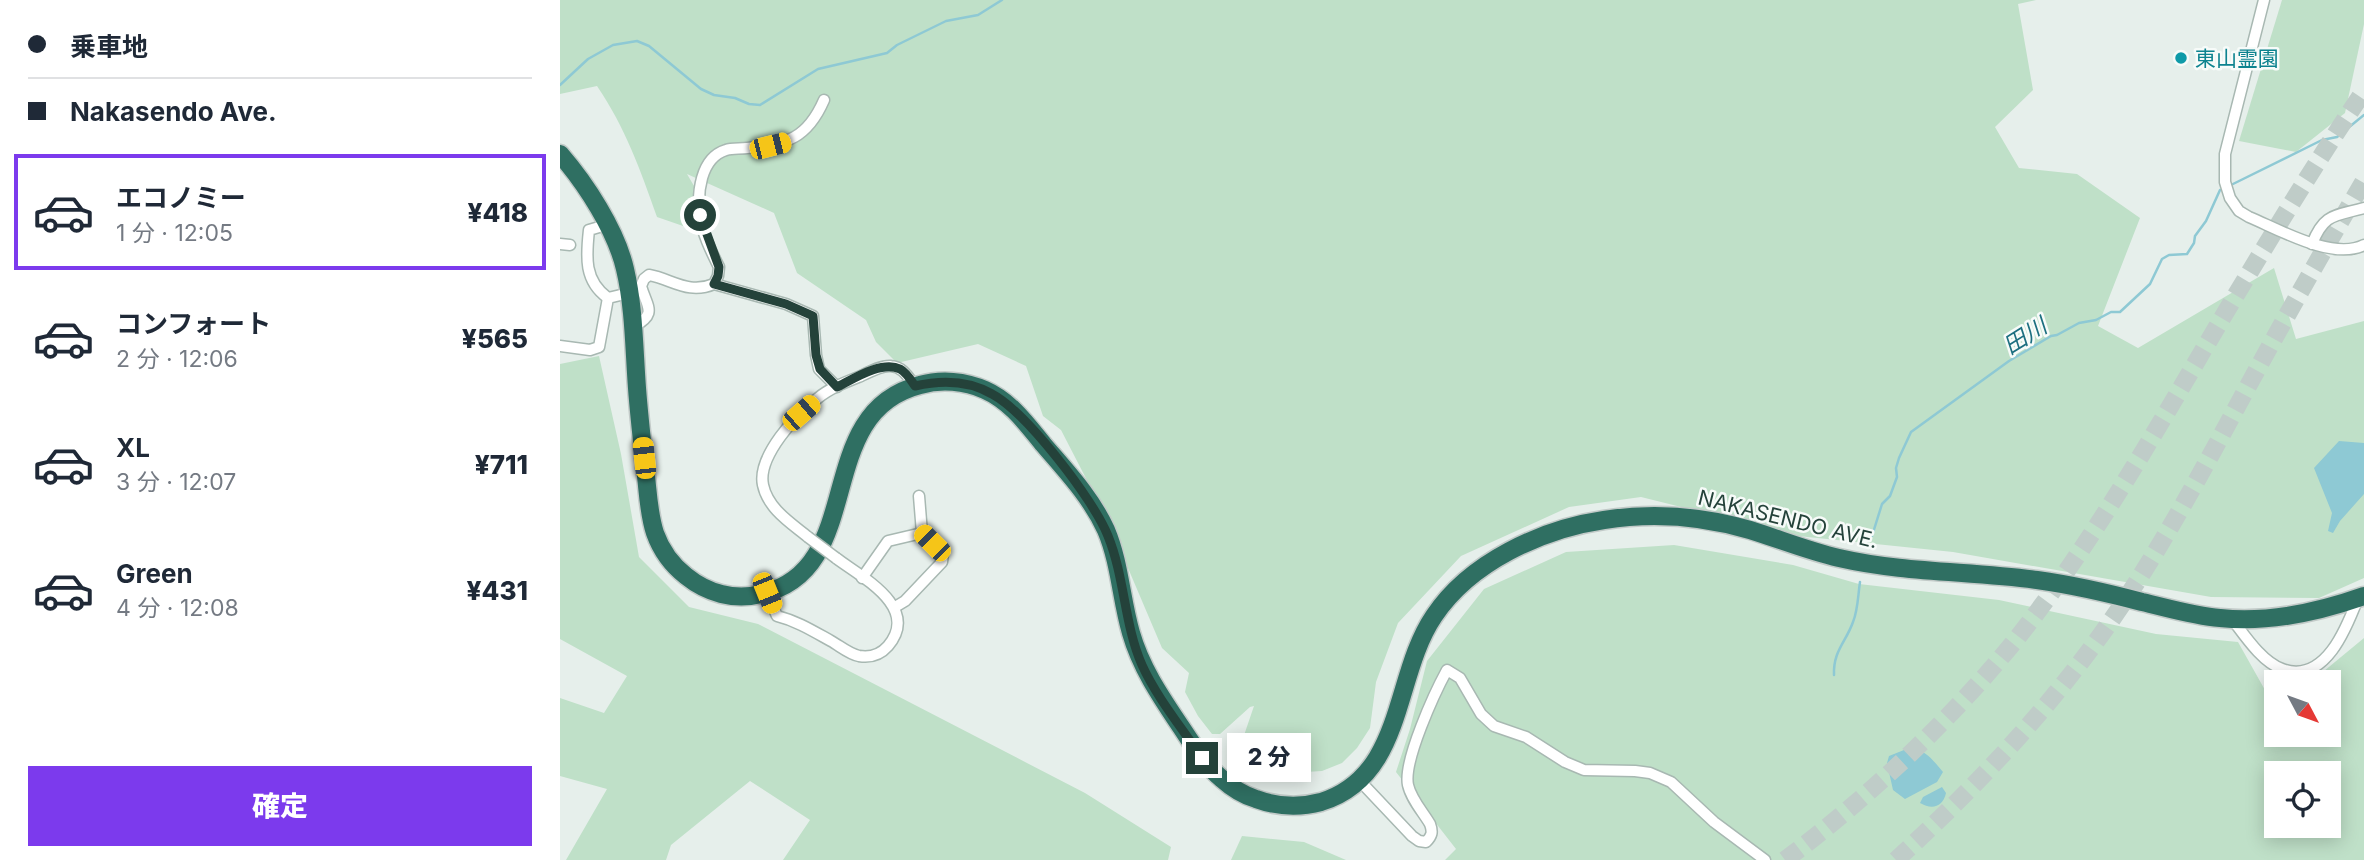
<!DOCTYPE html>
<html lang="ja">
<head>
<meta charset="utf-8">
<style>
  body { margin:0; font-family:Inter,"Noto Sans JP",sans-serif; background:#f2f2f3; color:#1f2937; height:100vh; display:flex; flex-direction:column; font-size:26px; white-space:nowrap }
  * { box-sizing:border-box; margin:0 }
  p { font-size:23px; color:#747a83 }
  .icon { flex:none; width:38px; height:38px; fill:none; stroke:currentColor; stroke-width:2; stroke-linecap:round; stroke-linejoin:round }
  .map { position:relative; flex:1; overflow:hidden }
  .side { display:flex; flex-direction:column; background:#fff; width:560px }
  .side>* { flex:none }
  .top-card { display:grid; align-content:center; height:154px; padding:0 28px; background:#fff }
  .needle { width:46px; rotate:131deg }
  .buttons { position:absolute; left:1704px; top:670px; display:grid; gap:14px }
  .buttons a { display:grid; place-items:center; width:77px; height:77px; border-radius:0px; background:#fff; box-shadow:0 4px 18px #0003; font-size:35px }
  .end { position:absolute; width:32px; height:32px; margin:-16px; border:9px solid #24423a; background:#fff; box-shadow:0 0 0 4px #fff }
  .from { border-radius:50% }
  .bubble { position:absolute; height:49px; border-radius:0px; background:#fff; box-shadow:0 4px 18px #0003; font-size:23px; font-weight:800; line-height:49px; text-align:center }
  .car { position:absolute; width:21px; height:42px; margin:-21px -10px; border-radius:9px; box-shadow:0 0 5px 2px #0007; background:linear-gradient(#f5c518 24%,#345 0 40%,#f5c518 0 76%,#345 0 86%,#f5c518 0) }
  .top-card b { display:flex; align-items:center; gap:24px; height:66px; font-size:26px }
  .top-card b+b { border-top:2px solid #e0e1e3 }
  .top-card i { width:18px; height:18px; background:#1f2937 }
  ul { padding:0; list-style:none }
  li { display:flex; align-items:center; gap:21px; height:116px; margin:0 14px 10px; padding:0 14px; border:4px solid transparent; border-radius:0px }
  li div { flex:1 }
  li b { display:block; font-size:26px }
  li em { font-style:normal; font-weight:800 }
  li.current { border-color:#7c3aed }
  li>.icon { width:63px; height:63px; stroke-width:1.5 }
  .cta { display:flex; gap:14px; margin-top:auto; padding:14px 28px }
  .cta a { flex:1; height:80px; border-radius:0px; background:#7c3aed; color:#fff; font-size:28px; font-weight:800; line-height:80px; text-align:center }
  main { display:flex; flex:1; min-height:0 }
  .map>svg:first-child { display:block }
</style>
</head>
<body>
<main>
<section class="side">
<div class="top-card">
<b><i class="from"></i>乗車地</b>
<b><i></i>Nakasendo Ave.</b>
</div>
<ul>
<li class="current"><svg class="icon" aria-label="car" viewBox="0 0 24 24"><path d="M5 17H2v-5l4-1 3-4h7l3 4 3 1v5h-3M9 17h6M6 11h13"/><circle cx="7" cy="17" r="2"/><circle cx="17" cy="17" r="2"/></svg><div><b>エコノミー</b><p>1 分 · 12:05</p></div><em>¥418</em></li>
<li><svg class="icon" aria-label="car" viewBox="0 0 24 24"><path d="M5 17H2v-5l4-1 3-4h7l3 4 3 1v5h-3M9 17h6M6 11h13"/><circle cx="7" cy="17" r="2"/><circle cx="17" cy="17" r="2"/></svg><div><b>コンフォート</b><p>2 分 · 12:06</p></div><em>¥565</em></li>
<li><svg class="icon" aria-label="car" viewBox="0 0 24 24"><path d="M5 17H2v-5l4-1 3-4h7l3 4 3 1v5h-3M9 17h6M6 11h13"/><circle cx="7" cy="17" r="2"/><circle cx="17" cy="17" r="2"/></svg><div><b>XL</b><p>3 分 · 12:07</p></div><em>¥711</em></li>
<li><svg class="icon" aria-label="car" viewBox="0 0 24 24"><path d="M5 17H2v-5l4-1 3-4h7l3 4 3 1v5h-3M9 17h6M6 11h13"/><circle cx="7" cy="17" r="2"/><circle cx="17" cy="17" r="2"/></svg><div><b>Green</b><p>4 分 · 12:08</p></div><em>¥431</em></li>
</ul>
<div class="cta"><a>確定</a></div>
</section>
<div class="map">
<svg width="1804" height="860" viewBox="0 0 1804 860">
  <rect width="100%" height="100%" fill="#e6efeb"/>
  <g fill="#bfe0c8" fill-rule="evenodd">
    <path d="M0,0h1476l-18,4 15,86 -38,37 24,41 58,6 63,44 -42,108 40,22 136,-80 22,71 68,-18v257l-45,20 -108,-1 -258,-45 -155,-16 -157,-39 -72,10 -108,49 -63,67 -22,59 -6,46 -13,20 -15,15 -20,8 -33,2 -25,-6 -18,-6 -5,-4 -1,-10 14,-41 -4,1 -30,27h-8l-14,-18 -13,-24 4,-19 -27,-25 -54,-127 -47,-91 -18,-14 -17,-50 -48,-22 -81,19 -21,-21 -10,-22 -69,-47 -23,-60 -87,-39 17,29 -18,24 -29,-10c-17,-48 -31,-88 -60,-131l-37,8z"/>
    <polygon points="1722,0 1804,0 1804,24 1785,113 1736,152 1679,141"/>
    <polygon points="39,356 61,454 79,557 129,607 198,624 525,793 611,847 608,860 223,860 250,820 190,781 111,845 106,860 6,860 47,789 0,776 0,698 44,713 67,676 0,639 0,364"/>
    <path d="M1114,545l119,20 66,19 140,16 157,34 82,8 32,57 7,-3v39h52v-53h-25l14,-6 46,-38v222h-919l11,-11 -60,-77 14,-43 17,-68 57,-72 82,-37zM1717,774h52v52h-52z"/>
    <polygon points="682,836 744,842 786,860 671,860"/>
  </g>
  <g fill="#8ec9d4">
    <polygon points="1779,441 1804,443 1804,494 1780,521 1773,533 1768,531 1772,513 1754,468"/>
    <path d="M1349,748c17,2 23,11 34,24l-6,10 -32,17 -12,-9 -6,-27 2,-7z"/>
    <path d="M1382,787l4,6c-3,14 -14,17 -26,10l3,-6z"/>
  </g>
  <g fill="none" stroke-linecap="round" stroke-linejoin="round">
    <g stroke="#8ec9d4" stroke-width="2.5">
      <polyline points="0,85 28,59 53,45 77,41 89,46 141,89 154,95 175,98 189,104 200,105 258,69 327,53 337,45 386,21 418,15 442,0"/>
      <polyline points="1673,184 1762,140 1777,137 1804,115"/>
      <polyline points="1312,536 1322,504 1330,496 1337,477 1336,468 1339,458 1351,432 1449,361 1491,336 1497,335 1519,323 1536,320 1551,312 1560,312 1590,284 1602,259 1609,255 1627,254 1634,243 1635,236 1646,221 1660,190"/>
      <path d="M1274,675c-1,-24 12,-33 19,-53 5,-12 5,-27 7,-40"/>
    </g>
    <g stroke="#bfccc8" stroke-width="18" stroke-dasharray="18 9" stroke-linecap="butt">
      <path d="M1225,860c85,-64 166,-140 233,-223 78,-99 139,-209 203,-317 46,-77 93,-155 143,-229"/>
      <path d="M1336,860c82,-75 158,-156 221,-248 49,-72 89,-148 130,-224 38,-70 77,-139 117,-207"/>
    </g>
    <defs>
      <g id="street">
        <path d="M1704,0l-39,154v28l5,16 9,13 10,6c29,12 84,44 115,28"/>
        <path d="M46,225l-17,5c-3,27 -5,51 19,68"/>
        <polyline points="0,244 10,245"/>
        <path d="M1752,244c12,-31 23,-28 52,-36"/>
        <polyline points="154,284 226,304 253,316 256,355 259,369 277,387"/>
        <path d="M73,327c25,-13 14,-20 8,-41l3,-7 5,-4c23,4 39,20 65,9l4,-8 1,-9c-8,-16 -17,-34 -19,-51 -3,-22 0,-58 26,-66 6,-2 14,-1 21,-2 40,-4 60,-9 77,-48"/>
        <polyline points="0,346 30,350 39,347 48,298 69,293"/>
        <path d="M248,537c-17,-14 -40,-28 -45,-52 -6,-28 33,-71 55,-87 12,-10 28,-16 43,-22 8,-4 21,-11 30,-10 12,1 17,11 24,20"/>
        <polyline points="302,578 328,541 362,533"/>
        <path d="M207,593l10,23c20,5 36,15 54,25 9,5 18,13 28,15 12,2 22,-2 29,-10 33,-39 -27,-69 -52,-88"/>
        <polyline points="335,607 345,601 382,562 383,554 362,533 359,496"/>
        <path d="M1672,619c13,17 30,43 50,50 43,16 65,-42 76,-71"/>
        <path d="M800,781l52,55 7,5 7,1c6,-6 7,-10 4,-18 -7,-12 -19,-25 -22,-39 -5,-24 27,-93 39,-115l13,8 21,36 13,12 32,11 39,25 19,8 51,1 15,2 21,9 43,40 51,38"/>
      </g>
      <path id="highway" d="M0,154c26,30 56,76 65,115 9,38 9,79 12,119 2,27 5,53 8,80 3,21 3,44 10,65 6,17 17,32 31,43 21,17 48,25 75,18 108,-24 49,-181 159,-209 21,-6 45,-4 65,5 25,11 41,33 58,54 23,27 48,53 63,86 14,33 15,69 25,103 10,35 30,64 50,94 12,18 24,38 41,52 10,9 21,16 34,20 22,8 43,9 65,3 84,-26 72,-126 113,-186 36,-54 108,-87 170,-96 49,-8 98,-4 146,10 29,9 58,21 89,28 65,15 133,13 198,22 36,5 71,13 105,22 26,6 52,14 78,16 49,5 99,-6 144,-22"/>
    </defs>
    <use href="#street" stroke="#a8b8b2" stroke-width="13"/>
    <use href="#highway" stroke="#c2cac8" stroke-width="21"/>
    <use href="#street" stroke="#fff" stroke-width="10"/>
    <use href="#highway" stroke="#2f6f62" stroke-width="18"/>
    <defs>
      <polyline id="street-bridge" points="248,537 276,558"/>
    </defs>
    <use href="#street-bridge" stroke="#a8b8b2" stroke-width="13" stroke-linecap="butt"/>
    <use href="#street-bridge" stroke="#fff" stroke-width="10"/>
  </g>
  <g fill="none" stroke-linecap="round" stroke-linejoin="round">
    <path stroke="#24423a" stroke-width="9" d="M140,215l19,52 -1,9 -4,8 72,20 27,12 3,39 4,14 17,18c16,-8 45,-27 63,-18 6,3 11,11 15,17 26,-6 53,-6 77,8 34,18 102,106 116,142 17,42 16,88 34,129 15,33 40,63 60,93"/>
  </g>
  <circle fill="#0f9aa8" stroke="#f7fbf9" stroke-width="2.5" cx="1621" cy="58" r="7"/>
  <g text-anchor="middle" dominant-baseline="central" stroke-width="5" stroke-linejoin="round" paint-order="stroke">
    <g font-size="21" fill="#0d838f" stroke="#f7fbf9" text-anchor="start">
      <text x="1635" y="58">東山霊園</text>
    </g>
    <g font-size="21" fill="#24423a" stroke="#f7fbf9">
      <text transform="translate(1228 519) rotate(14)">NAKASENDO AVE.</text>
    </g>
    <g font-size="23" font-style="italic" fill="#1c6f80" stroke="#f7fbf9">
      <text transform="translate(1465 336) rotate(-32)">田川</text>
    </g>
  </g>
</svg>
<div class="buttons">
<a><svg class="needle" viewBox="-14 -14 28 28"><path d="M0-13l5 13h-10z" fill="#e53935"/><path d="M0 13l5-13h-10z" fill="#747a83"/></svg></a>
<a><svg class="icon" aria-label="locate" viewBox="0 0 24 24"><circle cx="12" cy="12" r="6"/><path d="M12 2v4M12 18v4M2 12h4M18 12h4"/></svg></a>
</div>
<i class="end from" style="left:140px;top:215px"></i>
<i class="end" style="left:642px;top:758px"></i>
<div class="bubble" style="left:667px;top:733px;width:84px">2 分</div>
<i class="car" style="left:210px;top:146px;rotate:76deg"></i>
<i class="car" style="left:241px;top:413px;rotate:49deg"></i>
<i class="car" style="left:84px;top:458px;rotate:354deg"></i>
<i class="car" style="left:372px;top:543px;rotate:315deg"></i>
<i class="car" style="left:207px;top:593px;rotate:158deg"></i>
</div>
</main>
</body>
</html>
